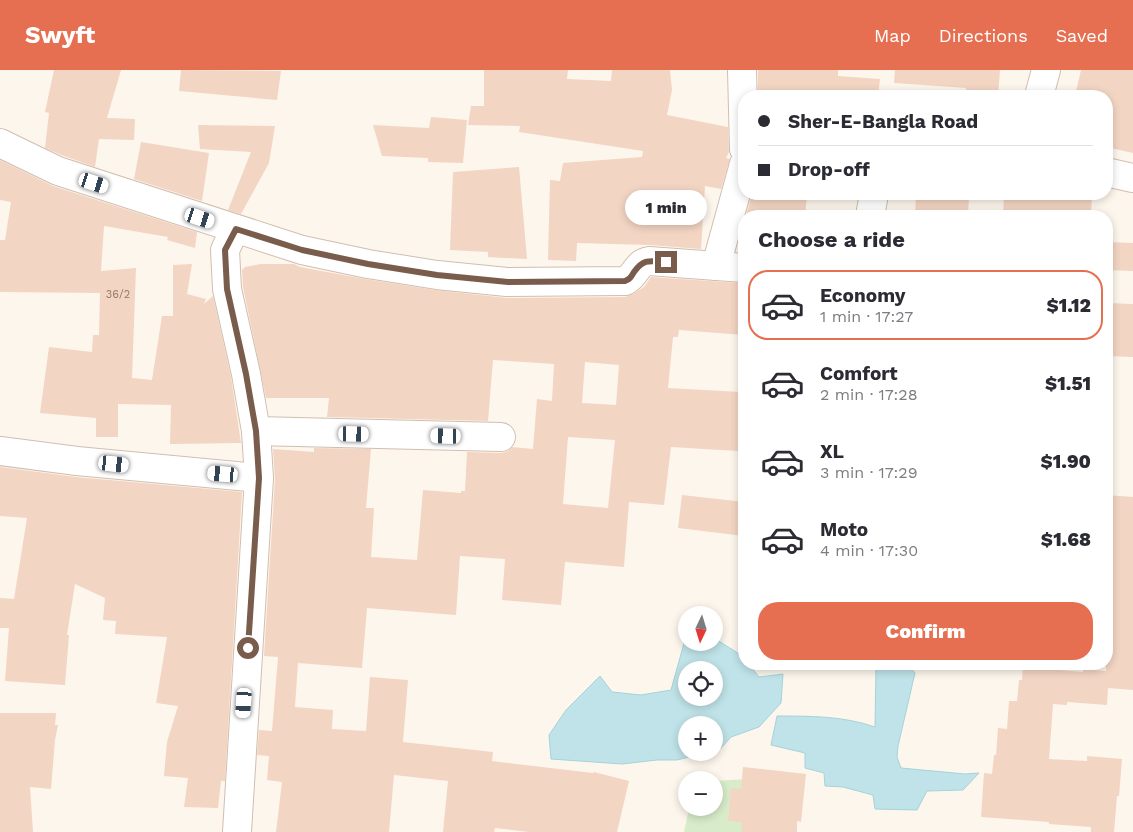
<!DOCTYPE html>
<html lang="en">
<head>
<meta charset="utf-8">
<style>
  body { margin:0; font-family:"Work Sans",sans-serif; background:#f2f2f3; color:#2b2b33; height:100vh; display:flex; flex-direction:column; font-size:19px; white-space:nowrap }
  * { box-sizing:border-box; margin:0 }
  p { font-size:16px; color:#7c7c81 }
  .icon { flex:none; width:28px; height:28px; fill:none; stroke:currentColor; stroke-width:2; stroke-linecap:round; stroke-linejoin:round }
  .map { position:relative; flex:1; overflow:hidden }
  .side { position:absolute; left:738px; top:140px; width:375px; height:460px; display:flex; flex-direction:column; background:#fff; border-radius:20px; box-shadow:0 2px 8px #0003 }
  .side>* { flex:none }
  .banner { position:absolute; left:738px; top:20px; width:375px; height:110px; border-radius:20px; box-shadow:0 2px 8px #0003; display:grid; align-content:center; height:110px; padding:0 20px; background:#fff }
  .needle { width:32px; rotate:184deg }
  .fabs { position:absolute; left:678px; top:536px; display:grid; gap:10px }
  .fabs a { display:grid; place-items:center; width:45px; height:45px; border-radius:50%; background:#fff; box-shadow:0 2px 8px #0003; font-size:25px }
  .end { position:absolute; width:22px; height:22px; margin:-11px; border:6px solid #7a5c4d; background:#fff; box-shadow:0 0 0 2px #fff }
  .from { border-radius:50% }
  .bubble { position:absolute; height:35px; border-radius:18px; background:#fff; box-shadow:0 2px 8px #0003; font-size:16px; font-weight:800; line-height:35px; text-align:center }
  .car { position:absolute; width:15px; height:30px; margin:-15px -8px; border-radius:6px; box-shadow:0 0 4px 1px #0007; background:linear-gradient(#fff 24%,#345 0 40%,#fff 0 76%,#345 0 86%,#fff 0) }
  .banner b { display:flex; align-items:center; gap:18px; height:48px; font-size:19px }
  .banner b+b { border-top:1px solid #e1e1e2 }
  .banner i { width:12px; height:12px; background:#2b2b33 }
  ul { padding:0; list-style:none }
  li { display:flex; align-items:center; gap:15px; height:70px; margin:0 10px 8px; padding:0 10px; border:2px solid transparent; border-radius:20px }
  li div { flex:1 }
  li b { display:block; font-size:19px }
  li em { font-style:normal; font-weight:800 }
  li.on { border-color:#e76f51 }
  li>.icon { width:45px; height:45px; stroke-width:1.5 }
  h2 { padding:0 20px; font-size:22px; line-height:60px }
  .button { display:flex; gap:10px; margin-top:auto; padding:10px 20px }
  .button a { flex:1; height:58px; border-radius:20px; background:#e76f51; color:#fff; font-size:20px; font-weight:800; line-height:58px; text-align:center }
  header { display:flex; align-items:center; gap:30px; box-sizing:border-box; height:70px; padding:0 25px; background:#e76f51; color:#fff }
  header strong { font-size:24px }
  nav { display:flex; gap:28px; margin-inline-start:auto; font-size:18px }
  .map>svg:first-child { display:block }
</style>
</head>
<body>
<header>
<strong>Swyft</strong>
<nav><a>Map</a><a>Directions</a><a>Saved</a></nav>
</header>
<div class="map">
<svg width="1133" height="762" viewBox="0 0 1133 762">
  <rect width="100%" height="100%" fill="#fdf6ec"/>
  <polygon fill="#d8ecc9" points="763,708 756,762 684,762 689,738 714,738 714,711"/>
  <g fill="#bfe3e8" stroke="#a5d3da" fill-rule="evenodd">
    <path d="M686,566v6h28v-4l30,19v7h5l10,13 24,-3 -2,29 -22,24 -28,10 -10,11 -7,2v-25h-28v27l19,1 -28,7h-20l-35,4 -71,-5 -2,-24 17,-25 34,-34 12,16 29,3 30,-5zM686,600h28v28h-28z"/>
    <path d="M881,594h26l8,9 -17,73 -1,11 4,11 64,6 14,-1 -16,17 -36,1 -10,19 -42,-1 -2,-14 -30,-8 -18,-1 -1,-13 -19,-5v-15l-34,-8 6,-29c33,0 67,0 98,11l1,-61z"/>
  </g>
  <g fill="#f3d5c3" fill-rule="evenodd">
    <polygon points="54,0 121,0 107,48 135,49 134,70 99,69 95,97 64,86 45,78 49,43 45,42"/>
    <polygon points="181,0 281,1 277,30 179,21"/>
    <polygon points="484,0 568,0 567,9 611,11 612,0 670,0 672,20 667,45 728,57 729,82 726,88 730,89 721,119 705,116 701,179 650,175 577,173 576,191 548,190 550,110 560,111 563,93 642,87 643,81 519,62 520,56 468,55 471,36 484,36"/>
    <polygon points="758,0 838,0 838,6 880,9 878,26 758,26"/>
    <polygon points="895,0 1000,0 998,26 965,26 966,18 894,13"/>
    <polygon points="1081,0 1133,0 1133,83 1106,77 1106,26 1075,26"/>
    <polygon points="431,47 467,50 463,93 428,92 428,88 382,86 373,55 429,58"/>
    <polygon points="198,55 275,56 269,93 241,144 228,140 251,82 200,79"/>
    <polygon points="141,72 209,83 202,131 134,109"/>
    <polygon points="0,90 53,116 197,162 195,178 167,170 168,167 104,156 101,201 136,198 132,308 152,310 162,246 173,246 173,195 192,194 187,224 206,229 204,234 213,226 231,307 241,373 170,374 171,335 118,334 118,367 96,367 96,348 40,343 49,277 92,282 93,265 99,265 100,223 0,222 0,170 5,170 11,132 0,130"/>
    <polygon points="519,97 527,189 488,187 488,182 450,180 453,102"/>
    <polygon points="752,124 807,125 805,146 746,146"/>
    <polygon points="916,124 969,124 968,146 915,146"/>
    <polygon points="1004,124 1092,124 1091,146 1003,146"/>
    <polygon points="1106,172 1133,173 1133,201 1106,200"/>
    <path d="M261,194h33l6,3 65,12 70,11 72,8 118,-1 8,-3 11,-7 7,-10 88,6 -1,22 6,1v29l-65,-5 -1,7h-5l-5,51 73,4 -3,59 -67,-4 -7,58 -35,-3 -5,65 -59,-5 -4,43 -59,-5 3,-41 -45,-3 -4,59 -89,-7 -5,60 -64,-5 -3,44 38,3 -1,19 34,2 4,-54 38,3 -5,62 90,10 -1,9 101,12 1,-1 35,9 -12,51h-88l-34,-4 -1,4h-51l5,-51 -54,-6 -5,57h-113l6,-50 -15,-2 2,-24 -12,-1 2,-25 13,1 6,-74 -14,-1 11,-177 -2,-30 41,3v-4l57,1 -5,59h8l-3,49 46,3 6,-70 38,3v-2h4l2,-39 34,1 7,-2 4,-4 21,2 4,-50 15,2 2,-37 -61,-4 -5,61 -161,-4 2,-19h-63l-23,-111 -1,-17 3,-3zM585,292l34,3 -3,40 -34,-2zM568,367l47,3 -7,68 -45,-4z"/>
    <polygon points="1108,233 1133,234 1133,287 1106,286"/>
    <polygon points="0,397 76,407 242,422 225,711 221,711 218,738 184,737 188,708 164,706 167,672 178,636 156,633 167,567 115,564 116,551 103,550 105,528 75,514 67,565 69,565 65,615 5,611 9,558 0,558 0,528 14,529 27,448 0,446"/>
    <polygon points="682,425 744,432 744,466 678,458"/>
    <polygon points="1106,425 1133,427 1133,620 1108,618 1107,635 1067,632 1067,635 1053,634 1049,689 1087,691 1087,686 1122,689 1119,726 1117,726 1114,762 1091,762 1091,757 1049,754 1049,752 981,747 984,703 992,704 994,685 996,685 998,658 1007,659 1009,631 1017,631 1019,610 1022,610 1023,594 1048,596 1048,599 1083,602 1083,599 1106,601"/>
    <polygon points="0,643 56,643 55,655 58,655 55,670 51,719 30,717 33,762 0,762"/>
    <polygon points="743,697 806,704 801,752 797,751 797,762 741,762 742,752 728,751 731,718 741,719"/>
  </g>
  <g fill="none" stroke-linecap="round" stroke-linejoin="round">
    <defs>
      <g id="minor">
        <polyline points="742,0 744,79"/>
        <polyline points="1039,26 1046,0"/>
        <path d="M0,73l58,28 244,79 66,14 69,11 70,7 118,-1c11,-5 11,-18 24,-20l95,7"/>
        <polyline points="1106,102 1133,108"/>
        <polyline points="870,146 874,124"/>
        <polyline points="235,159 225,180 227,219 246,304 256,361 259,408 237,762"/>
        <polyline points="716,196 744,94"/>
        <polyline points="256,361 501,367"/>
        <polyline points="0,381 77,391 259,408"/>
      </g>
    </defs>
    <use href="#minor" stroke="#d1beb0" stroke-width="30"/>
    <use href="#minor" stroke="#fff" stroke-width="28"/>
  </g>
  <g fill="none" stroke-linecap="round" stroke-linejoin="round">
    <path stroke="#7a5c4d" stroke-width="6" d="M248,578l11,-170 -3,-47 -10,-57 -19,-85 -2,-39 11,-21 66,21 66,14 69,11 71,7 117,-1c5,-2 6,-4 9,-9 10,-14 16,-11 32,-10"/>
  </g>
  <g text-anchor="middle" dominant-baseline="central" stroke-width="4" stroke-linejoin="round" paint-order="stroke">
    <g font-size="11" fill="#987a6a">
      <text x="118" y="224">36/2</text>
    </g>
  </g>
</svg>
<div class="fabs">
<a><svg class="needle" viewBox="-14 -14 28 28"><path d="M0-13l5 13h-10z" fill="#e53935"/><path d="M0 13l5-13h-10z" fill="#7c7c81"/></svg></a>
<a><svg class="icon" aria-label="locate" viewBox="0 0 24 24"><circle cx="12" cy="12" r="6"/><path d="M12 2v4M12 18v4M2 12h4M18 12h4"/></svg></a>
<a>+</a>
<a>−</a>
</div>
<i class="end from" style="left:248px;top:578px"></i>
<i class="end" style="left:666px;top:192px"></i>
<div class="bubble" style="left:625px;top:120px;width:82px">1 min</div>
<i class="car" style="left:94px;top:113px;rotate:108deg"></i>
<i class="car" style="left:200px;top:148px;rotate:108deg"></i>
<i class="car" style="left:354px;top:364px;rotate:91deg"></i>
<i class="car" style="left:446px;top:366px;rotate:271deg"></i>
<i class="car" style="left:114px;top:394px;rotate:96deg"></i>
<i class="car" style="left:223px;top:404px;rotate:275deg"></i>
<i class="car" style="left:244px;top:633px;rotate:184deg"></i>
<div class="banner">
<b><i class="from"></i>Sher-E-Bangla Road</b>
<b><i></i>Drop-off</b>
</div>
<section class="side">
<h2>Choose a ride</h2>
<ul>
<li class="on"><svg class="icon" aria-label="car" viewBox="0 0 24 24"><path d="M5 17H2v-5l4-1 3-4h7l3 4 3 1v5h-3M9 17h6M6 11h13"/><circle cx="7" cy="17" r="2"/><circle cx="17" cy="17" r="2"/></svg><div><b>Economy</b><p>1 min · 17:27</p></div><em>$1.12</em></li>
<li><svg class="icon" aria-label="car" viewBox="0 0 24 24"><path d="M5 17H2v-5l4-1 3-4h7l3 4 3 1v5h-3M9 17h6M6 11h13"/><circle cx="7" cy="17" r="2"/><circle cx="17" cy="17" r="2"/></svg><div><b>Comfort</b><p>2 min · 17:28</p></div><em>$1.51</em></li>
<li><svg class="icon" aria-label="car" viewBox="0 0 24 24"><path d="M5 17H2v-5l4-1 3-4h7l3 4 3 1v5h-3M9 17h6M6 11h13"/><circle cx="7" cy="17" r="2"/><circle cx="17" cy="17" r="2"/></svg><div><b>XL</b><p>3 min · 17:29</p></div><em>$1.90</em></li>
<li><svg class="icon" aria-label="car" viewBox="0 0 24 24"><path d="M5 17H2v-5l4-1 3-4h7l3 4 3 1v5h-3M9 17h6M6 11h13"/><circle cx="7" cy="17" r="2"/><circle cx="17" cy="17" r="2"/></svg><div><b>Moto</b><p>4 min · 17:30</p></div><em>$1.68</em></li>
</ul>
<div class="button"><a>Confirm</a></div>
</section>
</div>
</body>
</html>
